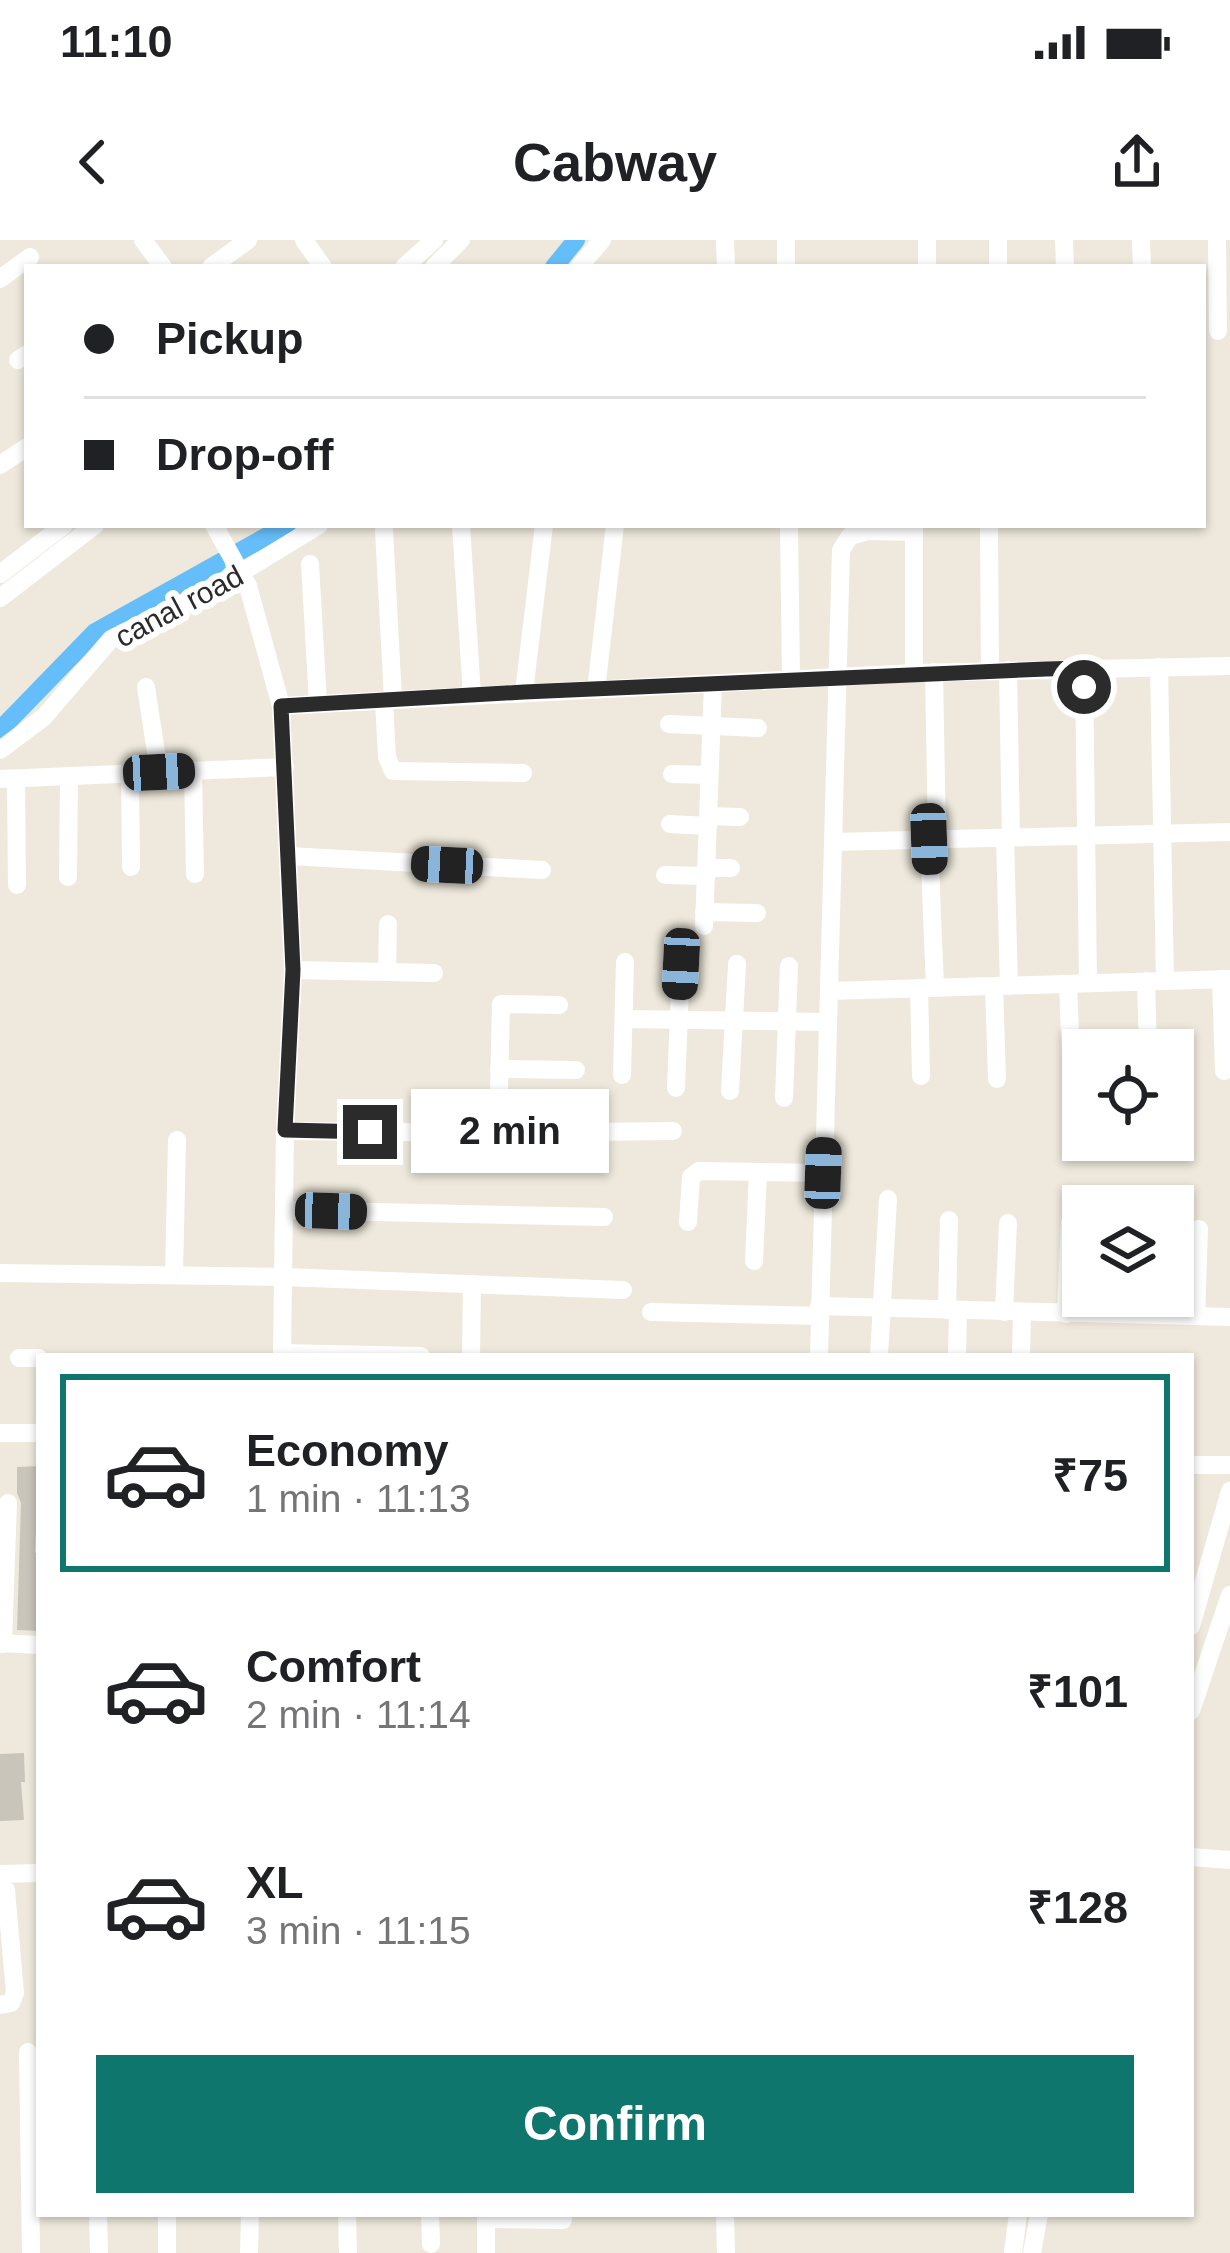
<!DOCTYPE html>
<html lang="en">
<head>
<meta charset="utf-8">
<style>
  body { margin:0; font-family:Helvetica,sans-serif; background:#f6f6f6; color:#202124; height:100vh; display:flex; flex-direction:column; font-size:45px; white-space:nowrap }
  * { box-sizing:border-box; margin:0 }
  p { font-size:39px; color:#757577 }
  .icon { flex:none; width:66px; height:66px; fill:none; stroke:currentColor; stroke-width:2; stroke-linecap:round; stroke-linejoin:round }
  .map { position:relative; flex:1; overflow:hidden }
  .drawer { position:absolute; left:36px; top:1113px; width:1158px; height:864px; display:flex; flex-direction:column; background:#fff; border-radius:0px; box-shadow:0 3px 9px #0004 }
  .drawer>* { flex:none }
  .hud { position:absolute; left:24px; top:24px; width:1182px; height:264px; border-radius:0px; box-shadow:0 3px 9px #0004; display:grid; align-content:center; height:264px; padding:0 60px; background:#fff }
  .buttons { position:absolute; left:1062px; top:789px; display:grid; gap:24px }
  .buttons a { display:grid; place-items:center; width:132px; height:132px; border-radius:0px; background:#fff; box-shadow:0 3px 9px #0004; font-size:60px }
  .end { position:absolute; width:54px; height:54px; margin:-27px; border:15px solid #2b2b2b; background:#fff; box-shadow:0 0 0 6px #fff }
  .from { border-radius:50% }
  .bubble { position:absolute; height:84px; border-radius:0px; background:#fff; box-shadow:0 3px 9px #0004; font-size:39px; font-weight:600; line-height:84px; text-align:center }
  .car { position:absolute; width:36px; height:72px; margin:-36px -18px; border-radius:15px; box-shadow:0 0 9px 3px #0007; background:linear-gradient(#222 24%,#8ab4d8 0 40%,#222 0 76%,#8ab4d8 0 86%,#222 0) }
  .hud b { display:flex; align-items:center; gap:42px; height:114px; font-size:45px }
  .hud b+b { border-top:3px solid #e0e0e0 }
  .hud i { width:30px; height:30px; background:#202124 }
  ul { padding:21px 0 0; list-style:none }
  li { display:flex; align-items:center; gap:36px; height:198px; margin:0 24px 18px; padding:0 36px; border:6px solid transparent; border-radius:0px }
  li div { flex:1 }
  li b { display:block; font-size:45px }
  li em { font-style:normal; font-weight:600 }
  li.on { border-color:#0f766e }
  li>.icon { width:108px; height:108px; stroke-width:1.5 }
  .primary-button { display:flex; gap:24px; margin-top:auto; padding:24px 60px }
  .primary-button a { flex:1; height:138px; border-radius:0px; background:#0f766e; color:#fff; font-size:48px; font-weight:600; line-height:138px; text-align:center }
  .status { display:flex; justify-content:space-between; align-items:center; height:84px; padding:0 60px; background:#fff; direction:ltr }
  .status svg { height:33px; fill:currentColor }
  header { display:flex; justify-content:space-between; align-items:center; height:156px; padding:0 60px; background:#fff; font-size:54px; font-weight:600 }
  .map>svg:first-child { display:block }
</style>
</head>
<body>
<div class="status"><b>11:10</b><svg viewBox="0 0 49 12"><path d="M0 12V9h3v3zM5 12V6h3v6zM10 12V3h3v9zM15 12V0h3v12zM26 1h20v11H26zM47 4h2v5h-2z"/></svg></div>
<header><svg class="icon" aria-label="back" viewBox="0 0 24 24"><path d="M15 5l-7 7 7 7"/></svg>Cabway<svg class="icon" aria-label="share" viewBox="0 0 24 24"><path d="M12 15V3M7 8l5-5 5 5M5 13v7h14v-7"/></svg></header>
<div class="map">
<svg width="1230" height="2013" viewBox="0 0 1230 2013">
  <rect width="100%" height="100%" fill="#eee9dc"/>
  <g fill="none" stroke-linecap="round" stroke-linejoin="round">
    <g stroke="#65bef9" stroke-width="18">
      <polyline points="554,27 576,0"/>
      <polyline points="0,490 95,392 287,285"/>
    </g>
  </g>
  <g fill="#c9c5bb">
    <polygon points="39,1226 35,1313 39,1313 39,1391 17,1390 21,1263 17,1253 17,1227"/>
    <polygon points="24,1513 25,1542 21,1542 24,1580 0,1581 0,1514"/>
  </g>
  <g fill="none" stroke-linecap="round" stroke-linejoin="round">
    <g stroke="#fff" stroke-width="18">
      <polyline points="143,0 163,27"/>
      <polyline points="304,0 323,27"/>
      <polyline points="725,0 726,27"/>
      <polyline points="786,0 786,27"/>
      <polyline points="1064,0 1065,27"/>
      <polyline points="1141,0 1142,27"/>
      <polyline points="1217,0 1218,91"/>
      <polyline points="211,27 248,0"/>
      <polyline points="404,27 434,0"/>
      <polyline points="434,27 461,0"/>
      <polyline points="579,27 602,0"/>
      <polyline points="927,27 927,0"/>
      <polyline points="998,27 998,0"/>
      <polyline points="0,39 30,17"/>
      <polyline points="18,120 27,114"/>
      <polyline points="0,225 27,207"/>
      <polyline points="214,285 248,346 281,466 914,433 1230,426"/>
      <polyline points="461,285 472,455"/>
      <polyline points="789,285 791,439"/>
      <polyline points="914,285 914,433"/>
      <polyline points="989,285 990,431"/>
      <polyline points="384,290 393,459"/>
      <polyline points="310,324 318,463"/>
      <polyline points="0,334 64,285"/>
      <polyline points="0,358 95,285"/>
      <polyline points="1159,427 1165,741"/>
      <polyline points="1084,428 1088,743"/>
      <polyline points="1008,430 1011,598"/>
      <polyline points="934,432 937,599"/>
      <polyline points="146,447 159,532"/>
      <polyline points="596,450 615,285"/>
      <polyline points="524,452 544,285"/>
      <polyline points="384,461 387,517 393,531 523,533"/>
      <polyline points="281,466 293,730 285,891 282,1116"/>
      <polyline points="669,484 758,488"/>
      <polyline points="0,510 44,477 111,399 234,337 319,285"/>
      <polyline points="193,531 195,634"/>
      <polyline points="130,534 131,627"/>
      <polyline points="672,534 709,535"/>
      <polyline points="0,539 285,527"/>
      <polyline points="16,539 17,645"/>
      <polyline points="708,576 740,577"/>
      <polyline points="670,584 708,586"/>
      <polyline points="1005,598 1009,746"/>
      <polyline points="929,599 935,748"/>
      <polyline points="834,602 1230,592"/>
      <polyline points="289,616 542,630"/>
      <polyline points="706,628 731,628"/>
      <polyline points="665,635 706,636"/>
      <polyline points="68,637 69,536"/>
      <polyline points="704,672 757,673"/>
      <polyline points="704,686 713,444"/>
      <polyline points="293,730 434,733"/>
      <polyline points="387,732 388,684"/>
      <polyline points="1221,739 1224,831"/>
      <polyline points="1146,741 1148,810"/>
      <polyline points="1068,744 1072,843"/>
      <polyline points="994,746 997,839"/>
      <polyline points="919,748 921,836"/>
      <polyline points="829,751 1230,739"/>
      <polyline points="624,779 827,782"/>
      <polyline points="499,829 576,830"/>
      <polyline points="622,835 625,722"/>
      <polyline points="676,848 681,724"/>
      <polyline points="730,851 737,724"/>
      <polyline points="784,858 789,726"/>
      <polyline points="285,891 498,893 673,891"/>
      <polyline points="498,893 501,764 559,765"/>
      <polyline points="285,970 604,977"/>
      <polyline points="688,982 691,937 699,931 823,933"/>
      <polyline points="754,1021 758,932"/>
      <polyline points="0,1033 285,1037 623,1050"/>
      <polyline points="174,1035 177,900"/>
      <polyline points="819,1066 1230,1077"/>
      <polyline points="947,1070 949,980"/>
      <polyline points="651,1072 820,1076"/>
      <polyline points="1004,1072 1008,983"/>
      <polyline points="1066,1074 1070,982"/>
      <polyline points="1196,1076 1199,989"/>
      <polyline points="282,1113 421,1116"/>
      <polyline points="471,1116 472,1044"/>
      <polyline points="819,1116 841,310 850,296 868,291 914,292"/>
      <polyline points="879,1116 888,959"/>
      <polyline points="957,1116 958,1070"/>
      <polyline points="1021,1116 1022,1072"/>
      <polyline points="19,1118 39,1118"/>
      <polyline points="0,1193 39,1193"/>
      <polyline points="1191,1225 1230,1225"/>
      <polyline points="1191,1386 1230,1251"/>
      <polyline points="0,1403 39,1405"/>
      <polyline points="3,1404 8,1263"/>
      <polyline points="1191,1471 1230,1355"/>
      <polyline points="1191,1617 1230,1620"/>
      <polyline points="0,1634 39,1633"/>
      <polyline points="0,1647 6,1650 15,1753 11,1763 0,1765"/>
      <polyline points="28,1812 31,2013"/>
      <polyline points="98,1974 99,2013"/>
      <polyline points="167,1974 167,2013"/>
      <polyline points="347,1974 348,2013"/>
      <polyline points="430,1974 431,2004"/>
      <polyline points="486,1974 486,2013"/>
      <polyline points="725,1974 726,2013"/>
      <polyline points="486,1979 563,1980"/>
      <polyline points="249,2013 250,1974"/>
      <polyline points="1013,2013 1018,1974"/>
      <polyline points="1032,2013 1039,1974"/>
    </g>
  </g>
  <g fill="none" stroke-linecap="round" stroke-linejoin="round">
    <polyline stroke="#2b2b2b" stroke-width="15" points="370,892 285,890 293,730 281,466 524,452 1046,429 1084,428 1084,447"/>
  </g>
  <g text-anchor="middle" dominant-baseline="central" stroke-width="12" stroke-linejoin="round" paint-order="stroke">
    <g font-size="30" fill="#2b2b2b" stroke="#fff">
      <text transform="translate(179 366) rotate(-28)">canal road</text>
    </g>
  </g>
</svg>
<div class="buttons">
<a><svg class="icon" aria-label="locate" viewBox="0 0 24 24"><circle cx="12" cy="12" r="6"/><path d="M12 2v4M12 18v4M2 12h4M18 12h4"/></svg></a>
<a><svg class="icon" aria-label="layers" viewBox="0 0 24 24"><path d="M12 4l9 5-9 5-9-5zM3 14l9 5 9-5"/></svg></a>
</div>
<i class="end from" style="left:1084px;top:447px"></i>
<i class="end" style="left:370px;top:892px"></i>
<div class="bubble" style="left:411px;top:849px;width:198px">2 min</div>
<i class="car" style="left:159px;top:532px;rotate:87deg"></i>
<i class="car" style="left:929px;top:599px;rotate:178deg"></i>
<i class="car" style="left:447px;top:625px;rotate:273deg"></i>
<i class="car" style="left:681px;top:724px;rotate:183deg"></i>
<i class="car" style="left:823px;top:933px;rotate:2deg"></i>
<i class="car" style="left:331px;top:971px;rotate:92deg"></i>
<div class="hud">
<b><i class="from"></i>Pickup</b>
<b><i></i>Drop-off</b>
</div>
<section class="drawer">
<ul>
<li class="on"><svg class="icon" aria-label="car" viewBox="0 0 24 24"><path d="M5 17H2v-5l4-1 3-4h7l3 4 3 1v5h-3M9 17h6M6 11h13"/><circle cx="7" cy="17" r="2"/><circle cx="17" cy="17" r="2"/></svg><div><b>Economy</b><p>1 min · 11:13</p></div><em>₹75</em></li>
<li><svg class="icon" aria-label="car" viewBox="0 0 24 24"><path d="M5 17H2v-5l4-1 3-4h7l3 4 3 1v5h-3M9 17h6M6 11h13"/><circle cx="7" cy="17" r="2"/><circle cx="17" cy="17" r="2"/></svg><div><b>Comfort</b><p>2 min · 11:14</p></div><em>₹101</em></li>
<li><svg class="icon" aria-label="car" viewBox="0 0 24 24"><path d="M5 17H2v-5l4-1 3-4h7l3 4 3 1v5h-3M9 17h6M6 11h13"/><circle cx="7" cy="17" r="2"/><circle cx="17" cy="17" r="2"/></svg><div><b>XL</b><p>3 min · 11:15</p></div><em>₹128</em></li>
</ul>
<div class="primary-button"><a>Confirm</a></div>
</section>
</div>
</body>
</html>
